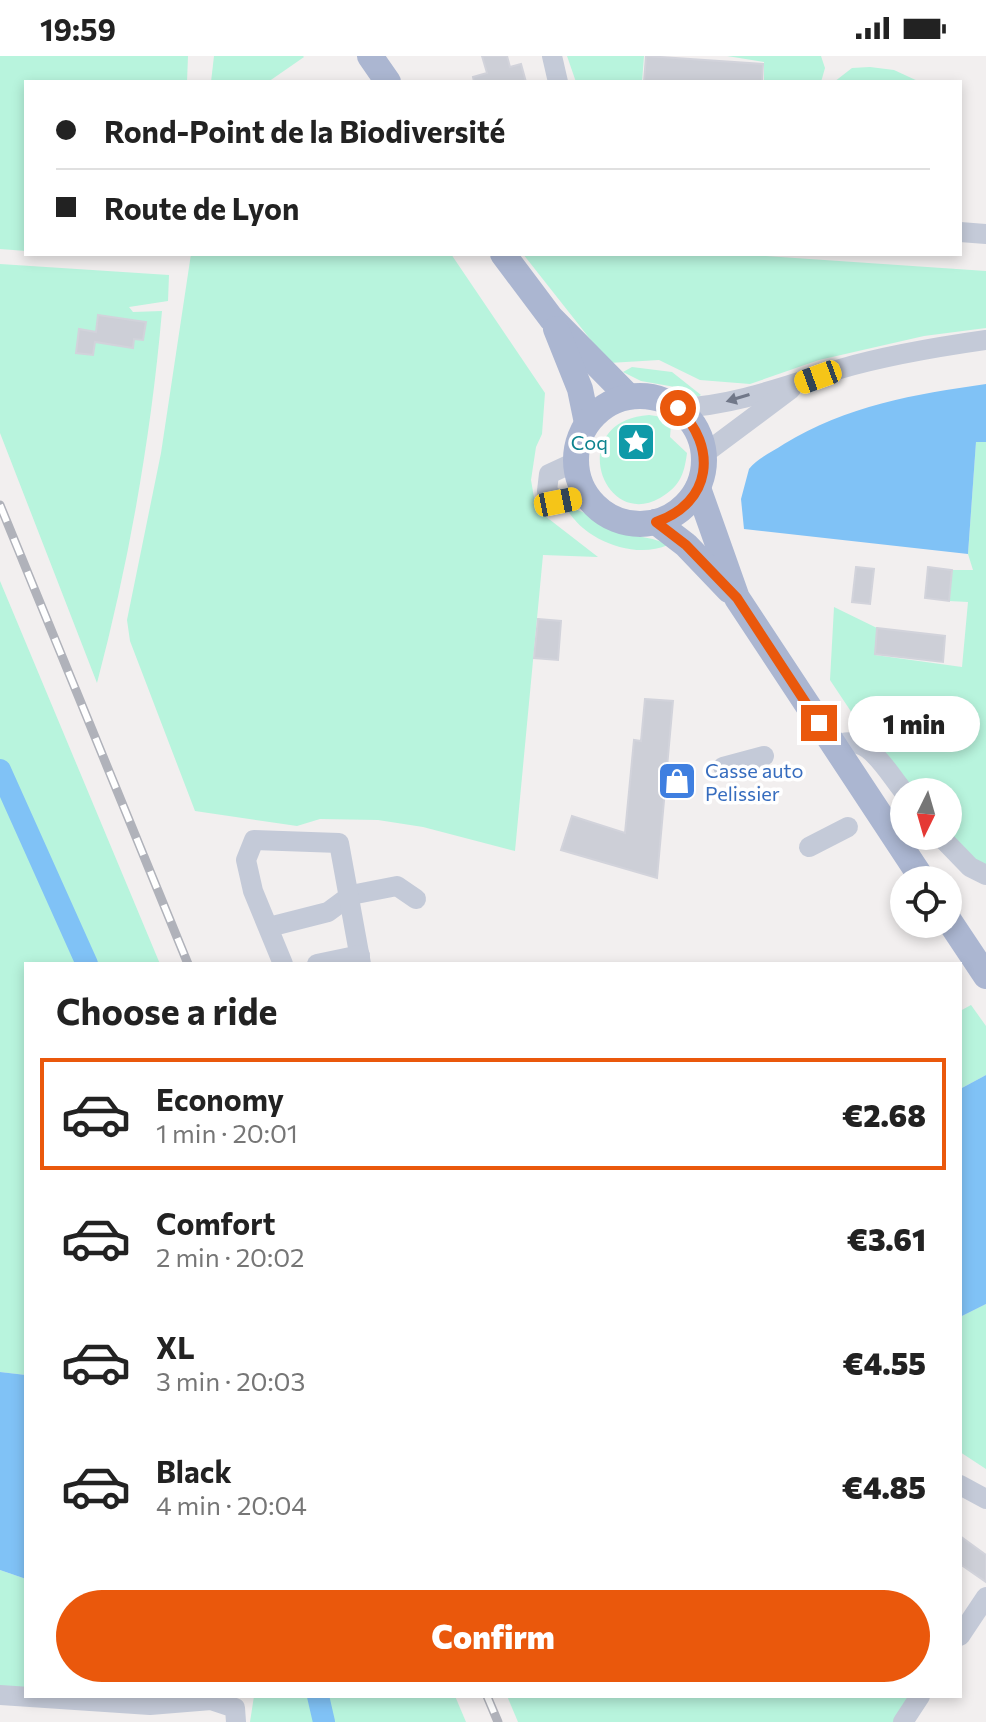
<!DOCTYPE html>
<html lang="en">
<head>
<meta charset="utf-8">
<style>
  body { margin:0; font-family:Commissioner,sans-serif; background:#f2f2f2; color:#222; height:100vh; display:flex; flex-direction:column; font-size:30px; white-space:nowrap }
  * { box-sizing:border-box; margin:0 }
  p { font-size:26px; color:#767676 }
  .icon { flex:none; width:44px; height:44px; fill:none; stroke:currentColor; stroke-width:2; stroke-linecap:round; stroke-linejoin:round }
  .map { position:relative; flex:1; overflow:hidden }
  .sheet { position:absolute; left:24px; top:906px; width:938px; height:736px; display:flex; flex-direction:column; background:#fff; border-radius:0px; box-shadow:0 4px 12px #0003 }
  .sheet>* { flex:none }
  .top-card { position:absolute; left:24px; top:24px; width:938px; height:176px; border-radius:0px; box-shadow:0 4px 12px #0003; display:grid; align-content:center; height:176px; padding:0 32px; background:#fff }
  .needle { width:52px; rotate:185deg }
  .buttons { position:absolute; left:890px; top:722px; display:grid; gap:16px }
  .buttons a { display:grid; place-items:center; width:72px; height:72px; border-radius:50%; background:#fff; box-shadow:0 4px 12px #0003; font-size:40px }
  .end { position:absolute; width:36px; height:36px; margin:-18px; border:10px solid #ea580c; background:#fff; box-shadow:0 0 0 4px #fff }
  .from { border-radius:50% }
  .bubble { position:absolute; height:56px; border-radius:28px; background:#fff; box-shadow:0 4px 12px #0003; font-size:26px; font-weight:800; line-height:56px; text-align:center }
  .car { position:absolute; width:24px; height:48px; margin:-24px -12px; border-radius:10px; box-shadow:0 0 6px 2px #0007; background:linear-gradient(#f5c518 24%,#345 0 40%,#f5c518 0 76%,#345 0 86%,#f5c518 0) }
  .top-card b { display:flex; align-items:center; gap:28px; height:76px; font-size:30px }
  .top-card b+b { border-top:2px solid #e0e0e0 }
  .top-card i { width:20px; height:20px; background:#222 }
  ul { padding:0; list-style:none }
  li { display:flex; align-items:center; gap:24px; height:112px; margin:0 16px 12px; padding:0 16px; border:4px solid transparent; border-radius:0px }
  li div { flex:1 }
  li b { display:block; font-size:30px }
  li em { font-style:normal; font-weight:800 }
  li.active { border-color:#ea580c }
  li>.icon { width:72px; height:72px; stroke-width:1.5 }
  h2 { padding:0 32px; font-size:36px; line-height:96px }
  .cta { display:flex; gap:16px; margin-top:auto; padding:16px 32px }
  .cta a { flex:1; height:92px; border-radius:48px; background:#ea580c; color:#fff; font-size:32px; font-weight:800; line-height:92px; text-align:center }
  .status { display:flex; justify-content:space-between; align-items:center; height:56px; padding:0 40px; background:#fff; direction:ltr }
  .status svg { height:22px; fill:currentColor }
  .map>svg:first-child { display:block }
</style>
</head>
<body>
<div class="status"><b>19:59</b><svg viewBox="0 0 49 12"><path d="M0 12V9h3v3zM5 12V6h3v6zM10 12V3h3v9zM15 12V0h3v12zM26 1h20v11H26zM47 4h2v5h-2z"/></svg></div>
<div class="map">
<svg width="986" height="1666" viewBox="0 0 986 1666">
  <rect width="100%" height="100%" fill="#f2efef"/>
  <g fill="#b8f4dd">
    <polygon points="0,0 188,0 187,26 26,26 26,195 0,193"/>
    <polygon points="214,0 303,0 304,1 268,26 211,26"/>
    <polygon points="567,0 644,0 642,26 576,26"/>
    <polygon points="727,0 821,0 825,12 821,26 764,26 764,6"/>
    <polygon points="870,11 894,14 920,26 834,26 852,12"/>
    <polygon points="191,198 451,198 545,337 542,378 536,391 531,424 536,453 598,501 543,499 515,795 423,771 378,764 320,763 297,770 195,755 130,585 127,564 161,397"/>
    <polygon points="523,198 738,198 986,215 986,272 924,280 819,304 750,328 700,324 659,304 609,307"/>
    <path d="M0,208l169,11 -1,26 -39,6 4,5 29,-1c-11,126 -33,251 -65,372l-97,-250z"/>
    <polygon points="632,311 672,316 701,339 695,342 675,331 641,325 623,316"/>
    <path d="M649,359l14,2 8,8 -1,12 17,16c-3,22 -7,33 -27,45 -58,33 -95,-77 -11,-83z"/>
    <polygon points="976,385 986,386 986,816 948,780 948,736 910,736 882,702 830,624 834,551 877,572 875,599 962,611 968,546 949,545 952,514 973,514 968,498"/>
    <path d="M567,453c18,-1 25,11 40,19 19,10 41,6 61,17 -34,15 -84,-5 -101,-36z"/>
    <polygon points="0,525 160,908 26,908 26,1319 0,1316"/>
    <polygon points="971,949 986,970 986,1019 960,1033 960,955"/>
    <polygon points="986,1248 986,1413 960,1396 960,1261"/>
    <polygon points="0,1514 26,1523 26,1635 0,1634"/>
    <polygon points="254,1640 308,1640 314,1666 250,1666"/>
    <polygon points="324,1640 455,1640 466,1666 330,1666"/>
    <polygon points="507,1640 911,1640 894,1666 518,1666"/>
  </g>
  <g fill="#80c2f6">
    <path d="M986,328v58h-10l-8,112 -224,-25 -3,-30 8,-30c9,-11 23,-17 35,-25 62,-38 131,-50 202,-60z"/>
    <polygon points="986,1019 986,1248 960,1261 960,1033"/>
    <polygon points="0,1316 26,1319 26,1523 0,1514"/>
  </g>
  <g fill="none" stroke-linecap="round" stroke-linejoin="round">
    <g stroke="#80c2f6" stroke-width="22">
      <polyline points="0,714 87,908"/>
      <polyline points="318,1640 324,1666"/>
    </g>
  </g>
  <g fill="#cdcfd7" stroke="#d2d3db" stroke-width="2">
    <polygon points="482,0 507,0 510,11 521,8 526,26 474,26 473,21 487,17"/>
    <polygon points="646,0 763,8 762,26 644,26"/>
    <polygon points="98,259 146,266 143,284 134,283 133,292 95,286 93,299 76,297 79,273 96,276"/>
    <polygon points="856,511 874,513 870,548 852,546"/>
    <polygon points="928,511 952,514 949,545 925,542"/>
    <polygon points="538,563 561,565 558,604 534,602"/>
    <polygon points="877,572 945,580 943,606 875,598"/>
    <polygon points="645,643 673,645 657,822 561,794 572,760 625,777 634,684 641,685"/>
    <polygon points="960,1480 986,1499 986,1526 960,1508"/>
  </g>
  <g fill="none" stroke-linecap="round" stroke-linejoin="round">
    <g stroke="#c4cad8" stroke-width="20">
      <polyline points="552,0 558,26"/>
      <polyline points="960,176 986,178"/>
      <path d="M678,352c56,-2 110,-23 162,-39 48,-14 97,-22 146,-29"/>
      <polyline points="704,398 791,333"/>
      <polyline points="575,406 549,418 547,435 558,446 587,441"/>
      <path d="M834,690c33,-16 51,23 70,46"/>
      <polyline points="723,711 764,700"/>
      <polyline points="940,780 970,811 986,819"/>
      <polyline points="809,791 848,771"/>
      <polyline points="269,871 328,856 351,839 397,830 416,843"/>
      <polyline points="283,908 253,835 246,804 254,784 339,787 361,908"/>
      <polyline points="317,908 360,899"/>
      <polyline points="960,1429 986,1443"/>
      <polyline points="960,1580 986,1541"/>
      <polyline points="0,1639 150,1649 211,1644 235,1652 236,1666"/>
      <polyline points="903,1666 920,1640"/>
    </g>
    <g stroke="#abb6d1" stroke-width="26">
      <polyline points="370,0 388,26"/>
      <polyline points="503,198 551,262 628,340"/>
      <polyline points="556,273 580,333 587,367"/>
      <circle cx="640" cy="404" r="64"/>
      <polyline points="698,432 737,542 923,824"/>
      <polyline points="656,466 686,489 729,534"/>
      <polyline points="948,863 986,920"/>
    </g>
    <defs>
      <g id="rail">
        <polyline points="0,449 188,908"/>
        <polyline points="487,1640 498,1666"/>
      </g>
    </defs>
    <use href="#rail" stroke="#b0b2ba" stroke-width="9"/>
    <use href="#rail" stroke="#fff" stroke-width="6" stroke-dasharray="18" stroke-linecap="butt"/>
  </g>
  <defs><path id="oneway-solid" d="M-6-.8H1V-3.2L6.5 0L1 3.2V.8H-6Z" transform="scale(2)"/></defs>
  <use fill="#717889" href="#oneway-solid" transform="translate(738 342) rotate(163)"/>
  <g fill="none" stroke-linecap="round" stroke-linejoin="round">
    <path stroke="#ea580c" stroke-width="10" d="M678,352c40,39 34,95 -22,114l30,23 51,53 82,125"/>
  </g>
  <defs>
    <symbol id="sight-square" viewBox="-11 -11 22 22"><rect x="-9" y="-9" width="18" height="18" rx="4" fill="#0f9aa8" stroke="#fff"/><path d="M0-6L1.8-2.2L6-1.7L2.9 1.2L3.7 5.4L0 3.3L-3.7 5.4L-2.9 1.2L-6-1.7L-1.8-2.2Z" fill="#fff"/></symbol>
    <symbol id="shop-square" viewBox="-11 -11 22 22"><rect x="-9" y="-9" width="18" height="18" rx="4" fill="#3f7fe0" stroke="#fff"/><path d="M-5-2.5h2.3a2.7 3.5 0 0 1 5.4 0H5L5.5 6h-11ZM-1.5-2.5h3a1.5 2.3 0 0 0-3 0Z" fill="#fff"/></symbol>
  </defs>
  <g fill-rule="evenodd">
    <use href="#sight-square" x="614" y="364" width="44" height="44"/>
    <use href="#shop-square" x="655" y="703" width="44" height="44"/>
  </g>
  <g text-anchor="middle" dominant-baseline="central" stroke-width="7" stroke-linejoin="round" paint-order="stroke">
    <g font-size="20" fill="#0d838f" stroke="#fff" text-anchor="end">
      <text x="608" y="386">Coq</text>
    </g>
    <g font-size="20" fill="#366cbe" stroke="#fff" text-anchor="start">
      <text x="705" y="714">Casse auto<tspan x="705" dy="23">Pelissier</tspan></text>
    </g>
  </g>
</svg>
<div class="buttons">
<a><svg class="needle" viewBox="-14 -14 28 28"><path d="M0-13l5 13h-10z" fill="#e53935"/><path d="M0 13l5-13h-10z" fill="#767676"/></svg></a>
<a><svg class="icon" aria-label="locate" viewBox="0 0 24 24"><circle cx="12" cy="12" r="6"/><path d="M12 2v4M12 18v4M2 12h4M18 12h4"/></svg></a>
</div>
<i class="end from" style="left:678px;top:352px"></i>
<i class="end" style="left:819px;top:667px"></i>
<div class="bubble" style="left:848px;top:640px;width:132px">1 min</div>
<i class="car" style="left:818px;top:321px;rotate:250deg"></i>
<i class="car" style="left:558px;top:446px;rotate:79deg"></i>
<div class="top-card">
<b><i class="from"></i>Rond-Point de la Biodiversité</b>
<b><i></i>Route de Lyon</b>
</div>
<section class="sheet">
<h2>Choose a ride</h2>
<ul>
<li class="active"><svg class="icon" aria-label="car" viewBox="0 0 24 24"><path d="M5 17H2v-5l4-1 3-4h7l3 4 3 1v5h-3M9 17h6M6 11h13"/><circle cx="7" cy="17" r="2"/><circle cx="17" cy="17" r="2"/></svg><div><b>Economy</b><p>1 min · 20:01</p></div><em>€2.68</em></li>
<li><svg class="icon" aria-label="car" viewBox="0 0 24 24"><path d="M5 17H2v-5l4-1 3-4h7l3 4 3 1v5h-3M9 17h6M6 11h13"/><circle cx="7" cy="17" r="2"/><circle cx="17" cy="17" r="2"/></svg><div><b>Comfort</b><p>2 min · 20:02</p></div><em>€3.61</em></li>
<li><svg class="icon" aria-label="car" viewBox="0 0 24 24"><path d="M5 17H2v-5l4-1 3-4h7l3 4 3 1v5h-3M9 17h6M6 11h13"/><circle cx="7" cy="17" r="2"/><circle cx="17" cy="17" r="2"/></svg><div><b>XL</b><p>3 min · 20:03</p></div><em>€4.55</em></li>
<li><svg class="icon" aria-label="car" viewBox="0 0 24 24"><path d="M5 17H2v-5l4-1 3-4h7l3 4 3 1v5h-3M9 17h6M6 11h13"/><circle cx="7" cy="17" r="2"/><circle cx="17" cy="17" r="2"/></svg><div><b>Black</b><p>4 min · 20:04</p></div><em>€4.85</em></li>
</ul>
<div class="cta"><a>Confirm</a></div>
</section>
</div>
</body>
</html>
